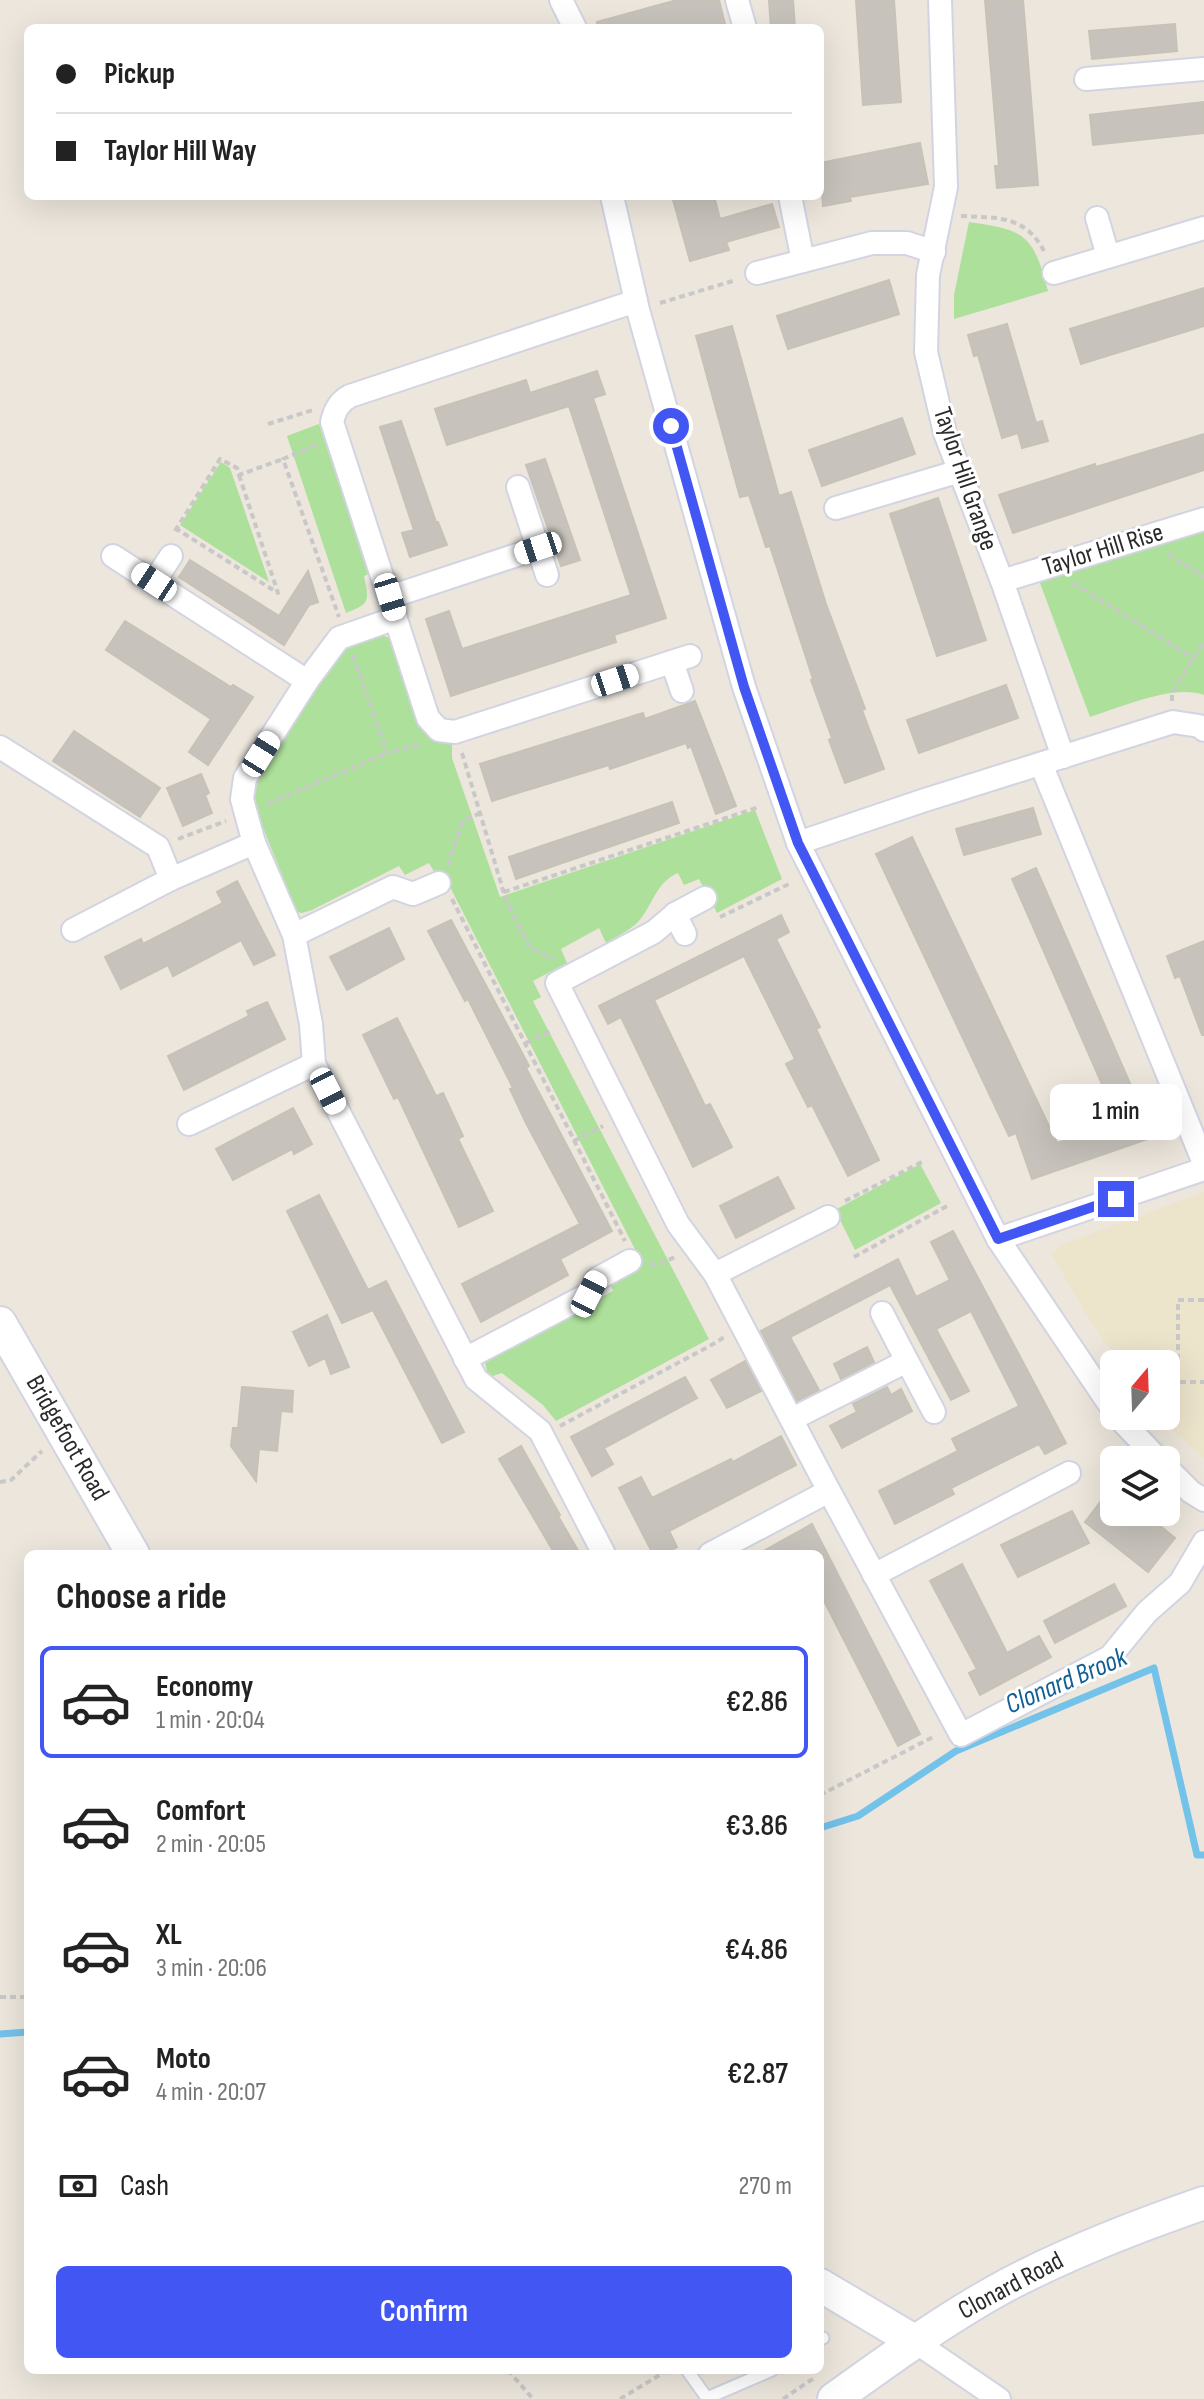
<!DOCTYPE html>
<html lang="en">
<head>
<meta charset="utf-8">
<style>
  body { margin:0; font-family:"Sofia Sans Condensed",sans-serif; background:#f6f6f6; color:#222; height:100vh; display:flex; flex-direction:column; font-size:30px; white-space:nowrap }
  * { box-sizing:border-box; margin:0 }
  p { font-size:26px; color:#767676 }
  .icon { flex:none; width:44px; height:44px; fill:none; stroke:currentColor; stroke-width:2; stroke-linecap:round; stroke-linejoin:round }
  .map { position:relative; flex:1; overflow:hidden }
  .drawer { position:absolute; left:24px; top:1550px; width:800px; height:824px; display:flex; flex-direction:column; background:#fff; border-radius:12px; box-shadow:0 8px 32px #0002 }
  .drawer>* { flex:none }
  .guide { position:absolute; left:24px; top:24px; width:800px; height:176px; border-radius:12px; box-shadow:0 8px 32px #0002; display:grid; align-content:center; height:176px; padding:0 32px; background:#fff }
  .needle { width:52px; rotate:19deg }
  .buttons { position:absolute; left:1100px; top:1350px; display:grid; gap:16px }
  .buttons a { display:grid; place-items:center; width:80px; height:80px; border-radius:12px; background:#fff; box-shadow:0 8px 32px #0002; font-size:40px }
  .end { position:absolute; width:36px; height:36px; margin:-18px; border:10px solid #4256f3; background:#fff; box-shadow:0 0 0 4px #fff }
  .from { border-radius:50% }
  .bubble { position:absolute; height:56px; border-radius:12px; background:#fff; box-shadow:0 8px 32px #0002; font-size:26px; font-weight:600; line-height:56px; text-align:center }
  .car { position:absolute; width:24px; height:48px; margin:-24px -12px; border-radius:10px; box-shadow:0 0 6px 2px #0007; background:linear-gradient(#fff 24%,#345 0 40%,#fff 0 76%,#345 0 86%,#fff 0) }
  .guide b { display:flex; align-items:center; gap:28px; height:76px; font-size:30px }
  .guide b+b { border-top:2px solid #e0e0e0 }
  .guide i { width:20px; height:20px; background:#222 }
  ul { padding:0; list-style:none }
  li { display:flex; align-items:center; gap:24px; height:112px; margin:0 16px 12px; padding:0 16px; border:4px solid transparent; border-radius:12px }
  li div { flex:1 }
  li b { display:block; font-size:30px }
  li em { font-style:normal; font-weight:600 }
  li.on { border-color:#4256f3 }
  li>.icon { width:72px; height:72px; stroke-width:1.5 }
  h2 { padding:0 32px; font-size:36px; line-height:96px }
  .pay { display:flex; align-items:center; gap:20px; height:88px; padding:0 32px; font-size:30px }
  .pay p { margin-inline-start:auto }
  .primary-button { display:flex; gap:16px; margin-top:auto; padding:16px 32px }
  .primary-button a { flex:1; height:92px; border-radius:12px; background:#4256f3; color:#fff; font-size:32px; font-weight:600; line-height:92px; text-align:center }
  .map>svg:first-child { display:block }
</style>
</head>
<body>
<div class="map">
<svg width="1204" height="2399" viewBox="0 0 1204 2399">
  <rect width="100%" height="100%" fill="#ece6dc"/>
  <polygon fill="#ede4cc" points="1204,1192 1204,1459 1158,1416 1166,1416 1166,1364 1120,1364 1086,1314 1051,1253 1066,1243"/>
  <g fill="#ade09b">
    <path d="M969,222c56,8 64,12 79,69l-94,28v-24z"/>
    <path d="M319,424l50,150 -5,2c5,24 7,28 -18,37l-59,-177z"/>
    <polygon points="221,462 230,468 269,582 180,525"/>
    <path d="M1204,526v169c-31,-11 -82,12 -114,22l-53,-142z"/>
    <path d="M378,634l12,4 34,93 8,6 20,3v18l48,139 255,-87 27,69 -65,34 -18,-34 -15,6 -6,-12c-22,9 -25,32 -40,49 -9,9 -21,14 -32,21l-7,-15 -38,21 6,14 -34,18 8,16 -8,4 176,338 -153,82 -13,-16 -41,-32 -9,3 -6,-4 -2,-10 7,-8 121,-63 -3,-8 29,-26 -191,-374 -12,-8 -7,-12 -24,12 -6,-9 -87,44 -10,3 -5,-1 -46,-114v-9l88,-140z"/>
    <polygon points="920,1164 941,1203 855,1250 835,1210"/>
  </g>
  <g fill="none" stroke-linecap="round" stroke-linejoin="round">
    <g stroke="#73c2ea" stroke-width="7">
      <polyline points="820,1828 858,1816 956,1751 1154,1668 1197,1855 1204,1855"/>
      <polyline points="0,2034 28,2032"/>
    </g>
  </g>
  <g fill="#c7c3bc" stroke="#c7c2b6" stroke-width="2">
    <polygon points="677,0 719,0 726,28 598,28 597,22"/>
    <polygon points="793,0 795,28 771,28 769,1"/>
    <polygon points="856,0 894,0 901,102 863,105"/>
    <polygon points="985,0 1023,0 1038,185 997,188 995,166 999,166"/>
    <polygon points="1175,24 1177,51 1092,59 1089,31"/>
    <polygon points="1204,102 1204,133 1093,145 1090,115"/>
    <polygon points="920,143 928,184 850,197 851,201 823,206 820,163"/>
    <polygon points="672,196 714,196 720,219 772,204 779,227 726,242 729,250 690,261"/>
    <polygon points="889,280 899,314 788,349 777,316"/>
    <polygon points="1204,288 1204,326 1081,364 1070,329"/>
    <polygon points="1007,324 1036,423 1042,421 1048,441 1022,448 1018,433 1002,438 978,355 974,356 968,335"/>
    <polygon points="732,326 779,496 791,492 826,604 865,709 862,710 884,769 845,783 829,740 832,738 811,680 813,679 770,546 766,547 749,495 740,497 696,336"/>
    <polygon points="597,371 605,394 593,398 666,618 614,635 616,642 451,696 426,619 449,611 462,649 631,595 569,406 447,445 435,409 526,380 530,393"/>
    <polygon points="902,418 915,454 822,486 809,450"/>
    <polygon points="401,421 436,522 438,522 447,545 410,557 402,533 414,530 380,427"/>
    <polygon points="1204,434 1204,470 1013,533 999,495 1095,464 1096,467"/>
    <polygon points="545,459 580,560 561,566 526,465"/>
    <polygon points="938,498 986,640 937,656 890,514"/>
    <polygon points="190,560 279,616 308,571 318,602 309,605 284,645 179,577"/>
    <polygon points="125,621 231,687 233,685 253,697 208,765 189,752 211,719 106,650"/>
    <polygon points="1006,685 1018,718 919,753 907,720"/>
    <polygon points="695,701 736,806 716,814 691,746 688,748 686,743 610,769 609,765 492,801 480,764 643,713 645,719"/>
    <polygon points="74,731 160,788 140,817 53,761"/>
    <polygon points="201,774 209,793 205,795 212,813 183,826 167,788"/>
    <polygon points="672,802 679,823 516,879 509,857"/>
    <polygon points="1033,808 1041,834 964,855 956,829"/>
    <polygon points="912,837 1057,1143 1119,1123 1012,879 1036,868 1132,1088 1130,1089 1148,1139 1032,1179 1016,1133 1009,1136 876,854"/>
    <polygon points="237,881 275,955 254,965 241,940 173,976 168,965 121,989 105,957 141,939 143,944 223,903 217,892"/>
    <polygon points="781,915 789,932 776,939 820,1027 816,1029 879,1160 848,1176 812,1105 808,1107 786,1064 795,1059 744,956 654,1000 705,1106 710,1104 732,1147 693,1167 621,1017 608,1024 599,1006"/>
    <polygon points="451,920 529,1066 526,1068 612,1231 560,1259 568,1275 481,1322 462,1284 580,1224 526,1123 510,1089 513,1088 468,999 465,1001 428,931"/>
    <polygon points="389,928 404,959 347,990 330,957"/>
    <polygon points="1204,941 1204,1035 1202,1035 1180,976 1175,978 1167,956"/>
    <polygon points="267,1002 285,1039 184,1090 168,1056 249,1016 247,1011"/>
    <polygon points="397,1018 436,1096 443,1093 463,1136 458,1139 493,1211 459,1227 398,1097 394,1099 363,1035"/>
    <polygon points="293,1108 312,1144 294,1154 292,1149 233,1180 216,1149"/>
    <polygon points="778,1177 794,1208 736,1238 720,1206"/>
    <polygon points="319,1195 368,1290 386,1281 464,1432 442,1443 373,1310 342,1323 287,1211"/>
    <polygon points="953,1231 1066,1443 1045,1454 1039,1444 951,1488 954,1494 895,1524 879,1491 958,1451 952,1439 1019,1406 971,1311 936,1329 969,1391 951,1400 890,1285 790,1337 819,1390 797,1401 761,1331 898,1259 916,1297 950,1280 931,1242"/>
    <polygon points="327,1315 349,1367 331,1374 325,1358 309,1366 293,1332"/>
    <polygon points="867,1347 874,1362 841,1379 834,1364"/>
    <polygon points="745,1361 761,1391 727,1408 711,1380"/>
    <polygon points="685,1377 697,1398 604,1448 613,1464 592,1476 571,1437"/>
    <polygon points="242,1387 293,1391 292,1412 281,1411 277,1451 259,1449 256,1481 231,1446 233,1428 238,1428"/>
    <polygon points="887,1387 891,1395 901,1389 912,1411 842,1448 830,1426 857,1412 853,1404"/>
    <polygon points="781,1436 796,1465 669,1531 677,1547 664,1554 653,1554 619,1488 641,1477 652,1498 731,1459 733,1462"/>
    <polygon points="521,1446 560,1515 558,1516 580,1554 555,1554 499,1459"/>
    <polygon points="1114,1484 1114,1512 1143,1512 1175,1538 1148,1572 1085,1522"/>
    <polygon points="1072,1511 1089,1543 1018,1577 1001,1545"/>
    <polygon points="812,1524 920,1734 898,1746 820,1593 820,1554 758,1554"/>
    <polygon points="962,1564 1007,1653 1039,1636 1051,1657 980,1695 969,1673 977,1669 930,1581"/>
    <polygon points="1114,1584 1126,1606 1055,1643 1044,1621"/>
  </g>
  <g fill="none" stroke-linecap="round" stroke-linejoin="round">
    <defs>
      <g id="lane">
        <polyline points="820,2339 823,2338"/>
        <polyline points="687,2370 707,2398 772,2370"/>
      </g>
      <g id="street">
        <polyline points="561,0 575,28"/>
        <polyline points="737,0 745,28"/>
        <polyline points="940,0 946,187 928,275 926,352 945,433 1002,581 1063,757"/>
        <polyline points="1086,79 1204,69"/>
        <polyline points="612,196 638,310 744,687 798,843 998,1239 1114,1411"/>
        <polyline points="790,196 803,261"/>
        <polyline points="1097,218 1108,256"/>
        <polyline points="757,273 872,243 907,243 934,252"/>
        <polyline points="1054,273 1204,228"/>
        <path d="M636,301l-286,95c-11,6 -15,14 -18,26l96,296 11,12 16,2 235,-76"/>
        <polyline points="836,508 960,471"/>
        <polyline points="538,548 547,575"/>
        <polyline points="113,556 307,681 245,778 242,799 254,843 294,935 311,1024 314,1064 476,1379 540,1431 604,1554"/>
        <polyline points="1002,581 1204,519"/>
        <polyline points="154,582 171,556"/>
        <polyline points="390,597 538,548 518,487"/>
        <polyline points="672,662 682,691"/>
        <polyline points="307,681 339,638 396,618"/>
        <polyline points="0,747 158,847 171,879"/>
        <polyline points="1041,764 1204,1163"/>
        <polyline points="798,843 922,801 1173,722 1199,726 1204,730"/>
        <polyline points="705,898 675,914 654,932 557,983 678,1224 715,1274 829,1491 710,1554"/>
        <polyline points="675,914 685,934"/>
        <polyline points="73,930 171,879 254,843"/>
        <polyline points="294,935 393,887 413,894 439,883"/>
        <polyline points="189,1124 314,1064"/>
        <polyline points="998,1239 1204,1169"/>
        <polyline points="715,1274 828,1217"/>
        <polyline points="465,1359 589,1294 597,1279 630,1261"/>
        <polyline points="907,1361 934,1412"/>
        <polyline points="1117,1416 1159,1460"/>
        <polyline points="792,1419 907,1361 882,1313"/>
        <polyline points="1166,1467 1191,1492 1204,1500"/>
        <polyline points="829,1491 961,1735 1110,1657 1147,1612 1180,1583 1204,1542"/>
        <polyline points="874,1575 1069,1473"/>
        <polyline points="914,2341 999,2399"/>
      </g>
      <g id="secondary">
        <polyline points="0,1323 133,1554"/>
        <polyline points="820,2285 914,2341"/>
        <path d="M834,2399c56,-40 112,-81 173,-114 63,-33 130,-59 197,-82"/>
      </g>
    </defs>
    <use href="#lane" stroke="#d2d4e2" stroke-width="15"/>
    <use href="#street" stroke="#d2d4e2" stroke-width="26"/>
    <use href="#secondary" stroke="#d2d4e2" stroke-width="36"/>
    <g stroke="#c8c8c8" stroke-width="4" stroke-dasharray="6 4" stroke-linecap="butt">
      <path d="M961,216c37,2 65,-1 84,37"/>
      <polyline points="660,303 736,280"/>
      <polyline points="268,424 313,410"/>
      <polyline points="316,445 283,459 339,617"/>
      <polyline points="175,528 278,593 239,475"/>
      <polyline points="175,531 220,459 237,468 239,475 283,459"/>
      <polyline points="1168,554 1204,577"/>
      <polyline points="1073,583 1193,658"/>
      <polyline points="353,655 387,753 422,744"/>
      <polyline points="1172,701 1172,692 1204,641"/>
      <polyline points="462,753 506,900 530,948 554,959"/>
      <polyline points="268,804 387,753"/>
      <polyline points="178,839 226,821"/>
      <polyline points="448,865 463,820 481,813"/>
      <polyline points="504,892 759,807"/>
      <polyline points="452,899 625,1241"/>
      <polyline points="720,917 789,884"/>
      <polyline points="526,1043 551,1031"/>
      <polyline points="574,1141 603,1126"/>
      <polyline points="845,1201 922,1162"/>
      <polyline points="854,1257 947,1206"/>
      <polyline points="650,1264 658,1265 675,1257"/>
      <polyline points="1204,1300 1178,1300 1178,1382 1204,1382"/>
      <polyline points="560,1426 717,1342 724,1337"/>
      <polyline points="0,1482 11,1480 42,1451"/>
      <polyline points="820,1795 935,1736"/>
      <polyline points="0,1997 28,1997"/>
      <polyline points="508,2370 533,2399"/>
      <polyline points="620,2399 668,2370"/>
      <polyline points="783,2399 814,2378"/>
    </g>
    <use href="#lane" stroke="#fff" stroke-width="11"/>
    <use href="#street" stroke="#fff" stroke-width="22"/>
    <use href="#secondary" stroke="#fff" stroke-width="32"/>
  </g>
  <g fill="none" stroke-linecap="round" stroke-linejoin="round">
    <polyline stroke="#4256f3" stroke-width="10" points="671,426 744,687 798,843 998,1239 1116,1199"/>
  </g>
  <g text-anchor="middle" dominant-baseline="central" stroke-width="6" stroke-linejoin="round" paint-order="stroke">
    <g font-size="26" fill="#2a2a2a" stroke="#fff">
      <text transform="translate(965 479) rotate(71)">Taylor Hill Grange</text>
      <text transform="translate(1103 550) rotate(-17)">Taylor Hill Rise</text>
      <text transform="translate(67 1438) rotate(60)">Bridgefoot Road</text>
      <text transform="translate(1011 2286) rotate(-28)">Clonard Road</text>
    </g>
    <g font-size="28" font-style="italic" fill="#125f96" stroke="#fff">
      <text transform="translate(1066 1681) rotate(-23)">Clonard Brook</text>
    </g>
  </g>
</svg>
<div class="buttons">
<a><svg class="needle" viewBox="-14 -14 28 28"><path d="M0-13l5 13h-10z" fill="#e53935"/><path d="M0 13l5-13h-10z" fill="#767676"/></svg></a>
<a><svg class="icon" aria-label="layers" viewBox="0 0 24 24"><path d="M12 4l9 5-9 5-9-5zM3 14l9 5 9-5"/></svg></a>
</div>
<i class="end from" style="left:671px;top:426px"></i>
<i class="end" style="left:1116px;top:1199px"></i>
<div class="bubble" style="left:1050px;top:1084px;width:132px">1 min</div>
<i class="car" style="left:538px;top:548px;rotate:252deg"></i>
<i class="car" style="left:154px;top:582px;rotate:303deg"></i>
<i class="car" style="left:390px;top:597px;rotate:163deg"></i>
<i class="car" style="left:615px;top:680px;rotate:72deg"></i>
<i class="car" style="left:261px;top:754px;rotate:32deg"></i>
<i class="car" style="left:328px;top:1091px;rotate:153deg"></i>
<i class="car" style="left:589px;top:1294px;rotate:27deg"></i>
<div class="guide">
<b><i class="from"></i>Pickup</b>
<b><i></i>Taylor Hill Way</b>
</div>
<section class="drawer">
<h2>Choose a ride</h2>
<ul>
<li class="on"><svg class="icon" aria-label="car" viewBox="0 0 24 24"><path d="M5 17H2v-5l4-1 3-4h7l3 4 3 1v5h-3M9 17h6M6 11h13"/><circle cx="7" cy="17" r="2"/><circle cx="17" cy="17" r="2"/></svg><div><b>Economy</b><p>1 min · 20:04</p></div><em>€2.86</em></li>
<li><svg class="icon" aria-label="car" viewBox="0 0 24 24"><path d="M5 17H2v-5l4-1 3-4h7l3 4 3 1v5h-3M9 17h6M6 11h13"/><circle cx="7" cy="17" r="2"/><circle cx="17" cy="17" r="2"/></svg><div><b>Comfort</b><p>2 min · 20:05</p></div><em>€3.86</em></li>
<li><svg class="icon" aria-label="car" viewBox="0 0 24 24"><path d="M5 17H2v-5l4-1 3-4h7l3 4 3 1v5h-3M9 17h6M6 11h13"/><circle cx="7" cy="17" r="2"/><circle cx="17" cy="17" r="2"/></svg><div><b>XL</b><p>3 min · 20:06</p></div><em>€4.86</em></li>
<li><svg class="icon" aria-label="car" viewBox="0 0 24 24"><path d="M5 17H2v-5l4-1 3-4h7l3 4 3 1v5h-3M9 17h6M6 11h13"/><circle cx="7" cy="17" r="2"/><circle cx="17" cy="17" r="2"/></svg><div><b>Moto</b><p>4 min · 20:07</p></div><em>€2.87</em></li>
</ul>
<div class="pay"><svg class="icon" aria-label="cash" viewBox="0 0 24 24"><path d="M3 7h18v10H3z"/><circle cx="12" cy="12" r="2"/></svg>Cash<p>270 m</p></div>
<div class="primary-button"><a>Confirm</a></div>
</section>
</div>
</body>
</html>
